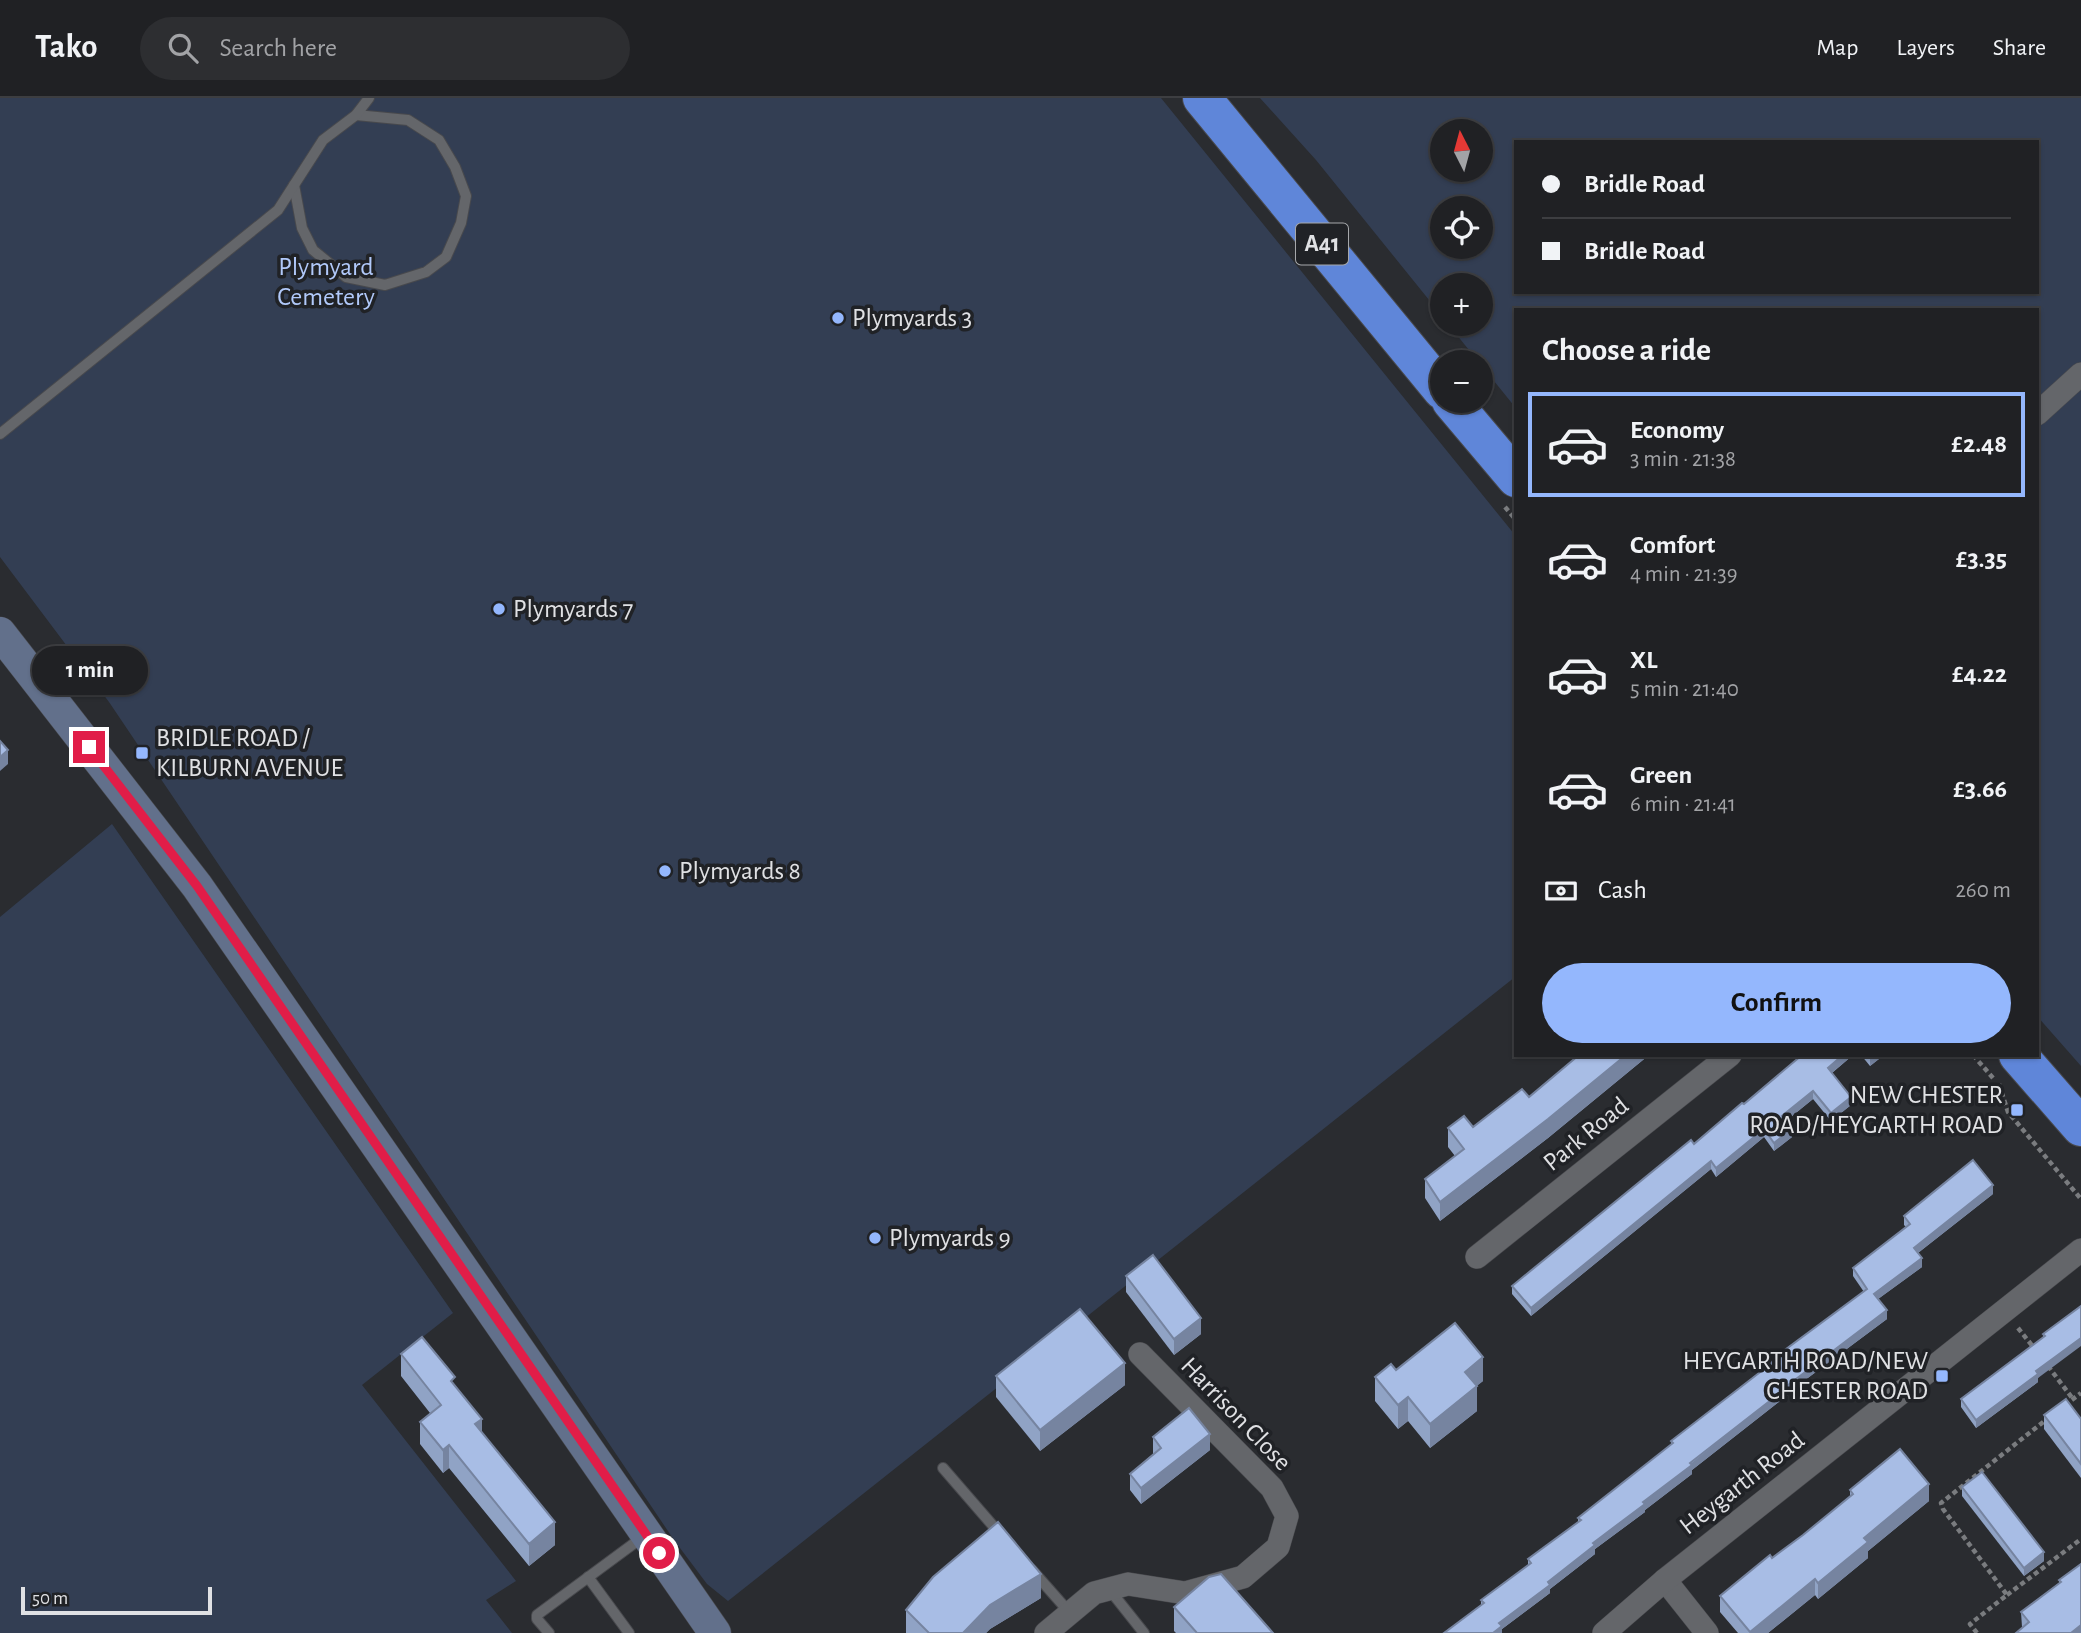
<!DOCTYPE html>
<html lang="en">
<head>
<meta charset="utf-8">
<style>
  body { margin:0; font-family:"Alegreya Sans",sans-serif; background:#2d2e31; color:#f1f3f6; height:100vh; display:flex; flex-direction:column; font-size:26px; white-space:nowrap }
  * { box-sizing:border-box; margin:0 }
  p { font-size:23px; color:#a2a3a6 }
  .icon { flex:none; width:38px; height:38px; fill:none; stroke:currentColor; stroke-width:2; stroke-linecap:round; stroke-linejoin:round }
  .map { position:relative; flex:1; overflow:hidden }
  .side { position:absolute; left:1514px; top:210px; width:525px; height:749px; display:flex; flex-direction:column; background:#202124; border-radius:0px; box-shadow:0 2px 5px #0004,0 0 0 2px #3d3e41 }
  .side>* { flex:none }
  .top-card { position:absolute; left:1514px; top:42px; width:525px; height:154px; border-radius:0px; box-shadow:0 2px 5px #0004,0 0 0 2px #3d3e41; display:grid; align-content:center; height:154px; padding:0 28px; background:#202124 }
  .needle { width:46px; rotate:354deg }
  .fabs { position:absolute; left:1430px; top:21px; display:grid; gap:14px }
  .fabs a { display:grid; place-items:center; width:63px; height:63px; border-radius:50%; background:#202124; box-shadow:0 2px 5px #0004,0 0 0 2px #3d3e41; font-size:35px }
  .scale { position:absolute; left:21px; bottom:18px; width:191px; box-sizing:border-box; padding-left:7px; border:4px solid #e0e1e4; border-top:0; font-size:19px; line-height:24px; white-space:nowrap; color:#e0e1e4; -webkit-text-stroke:5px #202226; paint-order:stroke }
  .end { position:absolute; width:32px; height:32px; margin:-16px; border:9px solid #e11d48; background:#fff; box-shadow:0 0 0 4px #fff }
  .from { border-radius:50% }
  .bubble { position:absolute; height:49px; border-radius:24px; background:#202124; box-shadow:0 2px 5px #0004,0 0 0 2px #3d3e41; font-size:23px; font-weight:600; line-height:49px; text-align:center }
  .top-card b { display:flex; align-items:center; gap:24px; height:66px; font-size:26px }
  .top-card b+b { border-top:2px solid #3d3e41 }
  .top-card i { width:18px; height:18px; background:#f1f3f6 }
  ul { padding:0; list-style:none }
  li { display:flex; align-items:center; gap:21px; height:105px; margin:0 14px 10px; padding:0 14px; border:4px solid transparent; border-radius:0px }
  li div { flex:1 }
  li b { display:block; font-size:26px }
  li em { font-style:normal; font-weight:600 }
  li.current { border-color:#94b7fd }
  li>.icon { width:63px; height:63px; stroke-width:1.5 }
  h2 { padding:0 28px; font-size:32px; line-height:84px }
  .pay { display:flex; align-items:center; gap:18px; height:77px; padding:0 28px; font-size:26px }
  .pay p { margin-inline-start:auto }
  .cta { display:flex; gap:14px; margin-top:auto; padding:14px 28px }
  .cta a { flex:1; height:80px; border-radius:42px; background:#94b7fd; color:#111; font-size:28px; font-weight:600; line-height:80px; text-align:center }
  header { display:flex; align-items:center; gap:42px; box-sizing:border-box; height:98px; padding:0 35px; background:#202124; border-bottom:2px solid #3d3e41 }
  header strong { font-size:33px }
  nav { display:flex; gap:38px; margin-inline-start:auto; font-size:24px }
  .search { width:490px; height:63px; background:#2d2e31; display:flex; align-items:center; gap:18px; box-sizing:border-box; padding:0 24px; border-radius:38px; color:#a2a3a6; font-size:26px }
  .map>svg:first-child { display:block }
</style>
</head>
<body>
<header>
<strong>Tako</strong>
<div class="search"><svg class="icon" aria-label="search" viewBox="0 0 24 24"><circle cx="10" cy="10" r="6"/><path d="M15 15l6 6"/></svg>Search here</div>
<nav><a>Map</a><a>Layers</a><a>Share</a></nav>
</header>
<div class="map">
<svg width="2081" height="1535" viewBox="0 0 2081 1535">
  <rect width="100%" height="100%" fill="#2a2c30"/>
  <g fill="#333e53" fill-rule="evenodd">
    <polygon points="0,0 1161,0 1515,437 1515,879 728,1503 707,1486 674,1442 109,604 0,459"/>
    <path d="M1260,0h821v968l-44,-50v-706h-521l-1,97 -67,-83h32v-39h-38v31l-126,-156zM1442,33h38v39h-38zM1516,44h521v150h-521zM1442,110h38v39h-38z"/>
    <polygon points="112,726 453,1215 362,1287 516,1483 486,1502 512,1535 0,1535 0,819"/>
  </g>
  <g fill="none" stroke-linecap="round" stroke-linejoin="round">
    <defs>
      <g id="lane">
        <polyline points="294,87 302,130 313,152 346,179 385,187 426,174 446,159 461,125 466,98 455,69 439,42 408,22 356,17"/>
        <polyline points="0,336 278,112 323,42 356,17 369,0"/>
        <polyline points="943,1370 1001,1437"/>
        <polyline points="1032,1472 1070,1515"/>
        <polyline points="588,1479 629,1535"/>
        <polyline points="1109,1491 1144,1535"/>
        <polyline points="549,1535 537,1521 537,1517 644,1438"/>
      </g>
      <g id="street">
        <polyline points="2037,316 2081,276"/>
        <polyline points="1477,1159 1730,957"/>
        <polyline points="1665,1482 1707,1535"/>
        <polyline points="1046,1535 1094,1495 1128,1486 1185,1495 1243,1479 1278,1449 1287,1418 1272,1390 1140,1256"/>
        <polyline points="1604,1535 1665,1482 2081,1152"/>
      </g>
      <polyline id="secondary" points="0,535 197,788 715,1535"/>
      <g id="highway">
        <polyline points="1202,0 1442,292"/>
        <polyline points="1451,303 1516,380"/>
        <polyline points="2018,957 2081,1029"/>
      </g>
    </defs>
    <use href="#lane" stroke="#48494d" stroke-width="12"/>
    <use href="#street" stroke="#48494d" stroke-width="24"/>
    <use href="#secondary" stroke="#48494d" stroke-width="33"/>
    <use href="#highway" stroke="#48494d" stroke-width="40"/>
    <g stroke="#7a7c7f" stroke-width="4.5" stroke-dasharray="5 3.5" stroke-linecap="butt">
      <polyline points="1505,409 1516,422"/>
      <polyline points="1973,957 1993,980"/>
      <polyline points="1999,986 2008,1014 2081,1101"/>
      <polyline points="2018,1230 2034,1250"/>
      <polyline points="2048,1268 2073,1301"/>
      <polyline points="2065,1307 2081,1295"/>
      <polyline points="2007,1497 2081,1441"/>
      <polyline points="1977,1535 1970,1526 2007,1497 1943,1411 1941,1405 2047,1321"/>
    </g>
    <use href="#lane" stroke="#64666a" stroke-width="10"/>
    <use href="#street" stroke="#64666a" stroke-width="23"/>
    <use href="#secondary" stroke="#62708b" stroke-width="32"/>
    <use href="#highway" stroke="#5f86d9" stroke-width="38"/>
  </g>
  <g fill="#90a3c5">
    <polygon points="1579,957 1649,957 1548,1040 1440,1123 1425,1100 1425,1081 1455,1058 1448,1049 1448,1030 1473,1029 1529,999"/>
    <polygon points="1802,957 1853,957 1832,975 1851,1007 1831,1023 1813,1001 1786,1023 1792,1039 1774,1053 1764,1039 1716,1079 1711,1071 1531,1218 1512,1196 1512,1188 1744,1006"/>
    <polygon points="1861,957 1884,957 1870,968"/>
    <polygon points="1993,1096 1918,1155 1922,1169 1878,1201 1887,1221 1789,1294 1789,1296 1692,1372 1692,1376 1645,1412 1645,1414 1595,1451 1595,1456 1550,1491 1550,1495 1502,1531 1502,1535 1481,1507 1481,1502 1528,1467 1528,1461 1578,1424 1578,1420 1671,1347 1671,1343 1770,1266 1770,1263 1864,1194 1853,1178 1853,1170 1906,1129 1904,1127 1904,1118"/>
    <polygon points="1126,1178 1201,1236 1174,1257 1126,1194"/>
    <polygon points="2081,1208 2038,1280 2038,1284 1976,1330 1961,1309 1961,1301 2043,1240 2043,1236"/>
    <polygon points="401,1256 455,1288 482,1334 555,1447 529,1468 449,1370 443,1375 420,1346 420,1324 430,1315 401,1278"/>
    <polygon points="1396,1272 1483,1283 1476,1288 1477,1313 1430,1350 1408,1323 1398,1331 1375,1303 1375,1279"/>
    <polygon points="996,1278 1125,1287 1040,1353 996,1299"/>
    <polygon points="2044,1317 2081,1321 2081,1380 2044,1331"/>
    <polygon points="1153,1339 1210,1352 1141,1406 1130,1392 1130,1376 1153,1356"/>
    <polygon points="1962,1389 2044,1463 2024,1478 1962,1398"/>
    <polygon points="1850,1392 1929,1403 1868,1453 1868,1460 1818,1501 1815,1497 1768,1535 1738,1535 1720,1514 1720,1498 1803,1437 1850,1399"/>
    <polygon points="2081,1466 2081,1535 2022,1529 2021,1514 2059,1485 2059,1482"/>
    <polygon points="1041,1500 990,1531 986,1535 906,1535 906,1512"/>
    <polygon points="1174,1509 1273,1535 1176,1535 1174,1533"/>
  </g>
  <g fill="#7684a0">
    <polygon points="8,652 8,666 0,673 0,659"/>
    <polygon points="1626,957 1649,957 1548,1040 1440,1123 1440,1104"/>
    <polygon points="1843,957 1853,957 1828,978 1828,970"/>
    <polygon points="1873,957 1884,957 1870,968 1870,960"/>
    <polygon points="1813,993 1813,1001 1782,1026 1782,1018"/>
    <polygon points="1851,999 1851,1007 1831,1023 1831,1015"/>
    <polygon points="1764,1031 1764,1039 1716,1079 1716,1070"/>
    <polygon points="1792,1031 1792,1039 1774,1053 1774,1045"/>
    <polygon points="1711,1063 1711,1071 1531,1218 1531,1210"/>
    <polygon points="1993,1087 1993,1096 1914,1158 1914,1150"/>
    <polygon points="1922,1160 1922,1169 1874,1204 1874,1196"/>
    <polygon points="1887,1212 1887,1221 1789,1294 1789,1296 1692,1372 1692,1376 1645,1412 1645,1414 1595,1451 1595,1456 1550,1491 1550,1495 1502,1531 1502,1535 1493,1535 1499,1525 1593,1445 1788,1287"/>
    <polygon points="1201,1220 1201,1236 1174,1257 1174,1241"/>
    <polygon points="2081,1240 2081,1248 2038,1280 2038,1284 1976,1330 1976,1322 2036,1273"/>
    <polygon points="1483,1259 1483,1283 1465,1298 1465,1274"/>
    <polygon points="1125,1265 1125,1287 1040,1353 1040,1332"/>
    <polygon points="1477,1288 1477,1313 1430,1350 1430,1326"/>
    <polygon points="1408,1299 1408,1323 1398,1331 1398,1307"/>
    <polygon points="482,1321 482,1343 475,1326"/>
    <polygon points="1210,1336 1210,1352 1141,1406 1141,1390"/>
    <polygon points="449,1347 449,1370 443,1375 443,1352"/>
    <polygon points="1929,1386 1929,1403 1868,1453 1868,1460 1818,1501 1818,1485 1864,1440"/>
    <polygon points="555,1424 555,1447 529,1468 529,1446"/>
    <polygon points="2044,1454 2044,1463 2024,1478 2024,1470"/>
    <polygon points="1041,1476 1041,1500 990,1531 986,1535 963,1535 990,1507"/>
    <polygon points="1815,1481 1815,1497 1768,1535 1750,1535 1750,1534"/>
    <polygon points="2081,1527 2081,1535 2071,1535"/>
  </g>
  <g fill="#a8bde5" stroke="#7684a0" stroke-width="2">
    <polygon points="0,643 8,652 0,659"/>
    <polygon points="1579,957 1626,957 1548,1021 1440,1104 1425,1081 1464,1051 1448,1030 1464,1018 1473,1029 1522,991 1529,999"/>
    <polygon points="1802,957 1843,957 1828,970 1851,999 1831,1015 1813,993 1782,1018 1792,1031 1774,1045 1764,1031 1716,1070 1711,1063 1531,1210 1512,1188 1691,1042 1694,1046 1742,1005 1744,1006"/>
    <polygon points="1973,1062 1993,1087 1914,1150 1922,1160 1874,1196 1887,1212 1788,1287 1789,1288 1690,1365 1692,1367 1643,1404 1645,1406 1593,1445 1595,1447 1548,1484 1550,1487 1499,1525 1502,1528 1493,1535 1444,1535 1484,1505 1481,1502 1531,1465 1528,1461 1581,1422 1578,1420 1673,1345 1671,1343 1772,1265 1770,1263 1867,1191 1853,1170 1910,1126 1904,1118"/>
    <polygon points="1153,1157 1201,1220 1174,1241 1126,1178"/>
    <polygon points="2081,1208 2081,1240 2036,1273 2038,1276 1976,1322 1961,1301 2045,1238 2043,1236"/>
    <polygon points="1080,1211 1125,1265 1040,1332 996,1278"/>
    <polygon points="1455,1225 1483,1259 1465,1274 1477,1288 1430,1326 1408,1299 1398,1307 1375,1279 1391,1266 1396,1272"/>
    <polygon points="422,1239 455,1279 451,1283 482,1321 475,1326 555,1424 529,1446 449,1347 443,1352 420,1324 441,1307 401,1256"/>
    <polygon points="2066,1301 2081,1321 2081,1366 2044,1317"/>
    <polygon points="1189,1310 1210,1336 1141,1390 1130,1376 1161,1350 1153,1339"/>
    <polygon points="1900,1351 1929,1386 1864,1440 1868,1444 1818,1485 1815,1481 1750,1534 1720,1498 1770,1457 1772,1460 1803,1437 1853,1396 1850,1392"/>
    <polygon points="1982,1374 2044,1454 2024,1470 1962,1389"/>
    <polygon points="998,1424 1041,1476 990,1507 963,1535 929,1535 906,1512 933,1479"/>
    <polygon points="2081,1466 2081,1527 2071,1535 2016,1535 2029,1524 2021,1514 2061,1484 2059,1482"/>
    <polygon points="1221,1476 1273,1535 1197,1535 1174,1509 1209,1479"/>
  </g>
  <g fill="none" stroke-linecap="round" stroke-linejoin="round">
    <polyline stroke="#e11d48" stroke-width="9" points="89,649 197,788 659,1455"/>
  </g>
  <g fill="#94b7fd" stroke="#202226" stroke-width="2.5">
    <circle cx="838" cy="220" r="7"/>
    <circle cx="499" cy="511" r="7"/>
    <rect x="135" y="648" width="14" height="14" rx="3.5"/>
    <circle cx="665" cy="773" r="7"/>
    <rect x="2010" y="1005" width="14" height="14" rx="3.5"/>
    <circle cx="875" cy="1140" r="7"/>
    <rect x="1935" y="1271" width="14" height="14" rx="3.5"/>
  </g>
  <g text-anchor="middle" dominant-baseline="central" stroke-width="7" stroke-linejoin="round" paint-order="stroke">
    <rect fill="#202226" stroke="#a6a8ab" stroke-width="2" x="1296" y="125.5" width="52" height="41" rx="5"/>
    <g font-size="24" font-weight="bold" fill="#e0e1e4">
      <text x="1322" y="146">A41</text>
    </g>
    <g font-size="26" fill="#b1c9fa" stroke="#202226">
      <text x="326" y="169">Plymyard<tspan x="326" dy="30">Cemetery</tspan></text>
    </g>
    <g font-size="26" fill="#e0e1e4" stroke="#202226" text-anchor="start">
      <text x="852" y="220">Plymyards 3</text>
      <text x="513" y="511">Plymyards 7</text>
      <text x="156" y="640">BRIDLE ROAD /<tspan x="156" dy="30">KILBURN AVENUE</tspan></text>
      <text x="679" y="773">Plymyards 8</text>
      <text x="2003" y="997" text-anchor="end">NEW CHESTER<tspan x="2003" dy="30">ROAD/HEYGARTH ROAD</tspan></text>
      <text x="889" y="1140">Plymyards 9</text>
      <text x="1928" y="1263" text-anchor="end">HEYGARTH ROAD/NEW<tspan x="1928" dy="30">CHESTER ROAD</tspan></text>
    </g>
    <g font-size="26" fill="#e0e1e4" stroke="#202226">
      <text transform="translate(1586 1036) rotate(-39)">Park Road</text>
      <text transform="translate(1236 1316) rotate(46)">Harrison Close</text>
      <text transform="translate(1742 1385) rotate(-38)">Heygarth Road</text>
    </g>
  </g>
</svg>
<div class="fabs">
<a><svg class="needle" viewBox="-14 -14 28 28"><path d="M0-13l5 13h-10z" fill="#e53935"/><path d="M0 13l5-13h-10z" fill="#a2a3a6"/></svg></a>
<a><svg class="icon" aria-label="locate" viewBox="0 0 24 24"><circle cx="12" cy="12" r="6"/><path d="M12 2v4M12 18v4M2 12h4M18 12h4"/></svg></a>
<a>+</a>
<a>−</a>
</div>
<div class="scale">50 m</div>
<i class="end from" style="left:659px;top:1455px"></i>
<i class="end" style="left:89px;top:649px"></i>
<div class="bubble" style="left:32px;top:548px;width:116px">1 min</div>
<div class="top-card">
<b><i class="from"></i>Bridle Road</b>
<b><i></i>Bridle Road</b>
</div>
<section class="side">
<h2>Choose a ride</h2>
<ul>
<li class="current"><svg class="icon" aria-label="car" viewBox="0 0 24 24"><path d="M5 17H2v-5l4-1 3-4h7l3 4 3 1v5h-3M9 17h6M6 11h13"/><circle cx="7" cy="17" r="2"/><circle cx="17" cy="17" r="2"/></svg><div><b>Economy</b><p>3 min · 21:38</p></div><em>£2.48</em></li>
<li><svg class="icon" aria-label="car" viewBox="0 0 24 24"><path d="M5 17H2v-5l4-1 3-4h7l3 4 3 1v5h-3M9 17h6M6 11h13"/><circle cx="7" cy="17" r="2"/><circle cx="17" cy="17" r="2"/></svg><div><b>Comfort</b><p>4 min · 21:39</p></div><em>£3.35</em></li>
<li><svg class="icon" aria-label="car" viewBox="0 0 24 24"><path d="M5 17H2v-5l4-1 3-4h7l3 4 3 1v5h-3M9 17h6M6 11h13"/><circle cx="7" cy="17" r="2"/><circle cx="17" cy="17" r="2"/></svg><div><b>XL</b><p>5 min · 21:40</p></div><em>£4.22</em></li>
<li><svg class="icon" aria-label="car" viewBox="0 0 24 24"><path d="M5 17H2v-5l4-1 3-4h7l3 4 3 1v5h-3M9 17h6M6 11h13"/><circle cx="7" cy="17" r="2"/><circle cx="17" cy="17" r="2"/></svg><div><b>Green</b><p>6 min · 21:41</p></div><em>£3.66</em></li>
</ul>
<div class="pay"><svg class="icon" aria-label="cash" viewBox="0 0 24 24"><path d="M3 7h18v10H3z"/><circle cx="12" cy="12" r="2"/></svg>Cash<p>260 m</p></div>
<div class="cta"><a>Confirm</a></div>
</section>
</div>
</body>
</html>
